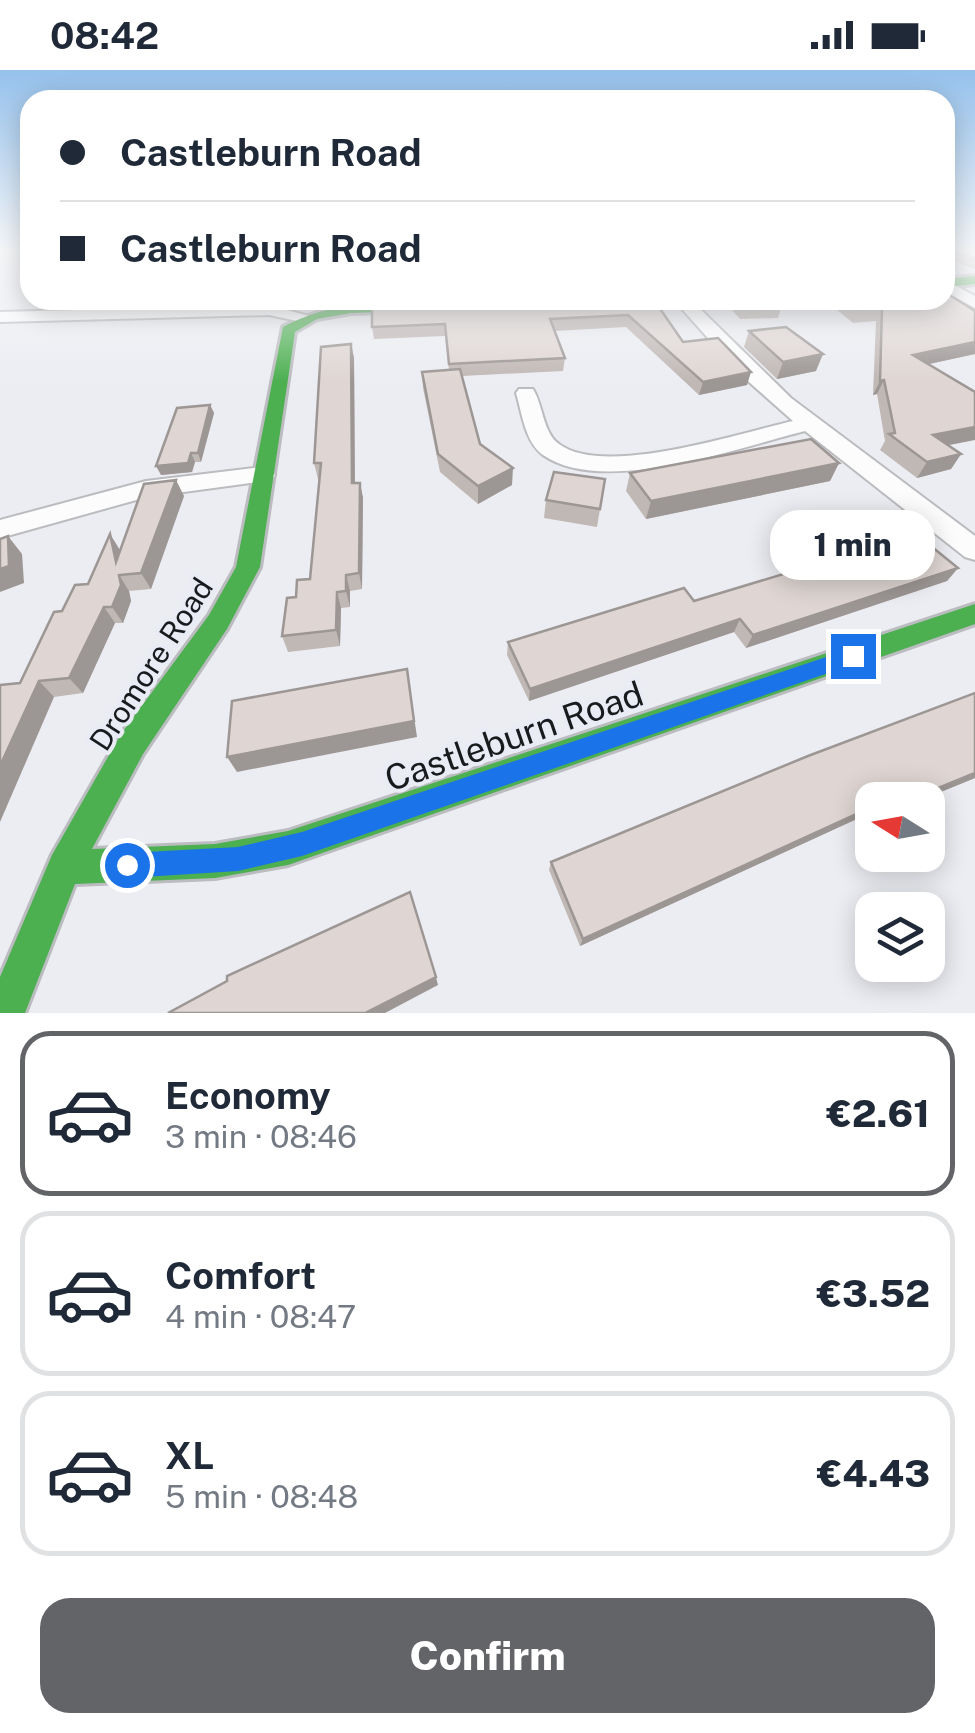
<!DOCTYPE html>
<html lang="en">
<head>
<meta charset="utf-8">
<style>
  body { margin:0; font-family:"Public Sans",sans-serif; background:#f2f2f3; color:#1f2937; height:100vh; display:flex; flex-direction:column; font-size:38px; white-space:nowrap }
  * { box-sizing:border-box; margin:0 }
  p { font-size:32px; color:#747a83 }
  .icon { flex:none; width:55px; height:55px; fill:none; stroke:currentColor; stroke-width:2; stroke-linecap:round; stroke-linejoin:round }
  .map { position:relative; height:943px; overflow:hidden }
  .sheet { display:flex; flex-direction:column; background:#fff; flex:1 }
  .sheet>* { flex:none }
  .banner { position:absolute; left:20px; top:20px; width:935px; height:220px; border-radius:30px; box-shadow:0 5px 25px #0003; display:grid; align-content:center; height:220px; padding:0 40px; background:#fff }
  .needle { width:65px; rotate:281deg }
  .buttons { position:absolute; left:855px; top:712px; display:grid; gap:20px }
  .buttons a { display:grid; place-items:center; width:90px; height:90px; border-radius:20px; background:#fff; box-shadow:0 5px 25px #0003; font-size:50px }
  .end { position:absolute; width:45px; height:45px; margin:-22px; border:12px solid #1a73e8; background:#fff; box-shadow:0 0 0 5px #fff }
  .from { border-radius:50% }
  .bubble { position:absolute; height:70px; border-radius:30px; background:#fff; box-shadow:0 5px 25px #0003; font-size:32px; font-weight:800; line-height:70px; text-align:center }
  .banner b { display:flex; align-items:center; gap:35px; height:95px; font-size:38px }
  .banner b+b { border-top:2px solid #e0e1e3 }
  .banner i { width:25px; height:25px; background:#1f2937 }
  ul { padding:18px 0 0; list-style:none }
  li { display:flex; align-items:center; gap:30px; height:165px; margin:0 20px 15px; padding:0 20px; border:5px solid #e0e1e3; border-radius:30px }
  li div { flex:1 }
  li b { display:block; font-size:38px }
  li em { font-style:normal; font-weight:800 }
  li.active { border-color:#636468 }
  li>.icon { width:90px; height:90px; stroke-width:1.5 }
  .cta { display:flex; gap:20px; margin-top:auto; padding:20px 40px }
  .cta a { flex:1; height:115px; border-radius:30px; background:#636468; color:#fff; font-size:40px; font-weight:800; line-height:115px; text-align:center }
  .status { display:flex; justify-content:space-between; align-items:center; height:70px; padding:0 50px; background:#fff; direction:ltr }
  .status svg { height:28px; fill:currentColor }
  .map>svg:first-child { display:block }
</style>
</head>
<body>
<div class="status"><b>08:42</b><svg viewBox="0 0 49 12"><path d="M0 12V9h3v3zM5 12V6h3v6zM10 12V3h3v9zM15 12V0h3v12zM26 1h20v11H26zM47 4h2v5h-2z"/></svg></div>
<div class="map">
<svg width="975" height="943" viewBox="0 0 975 943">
  <rect width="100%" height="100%" fill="#ecedf2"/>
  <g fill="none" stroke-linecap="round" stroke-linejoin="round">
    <defs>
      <g id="street">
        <polygon points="950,180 975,183 975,193 952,183"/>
        <polygon points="945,210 975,226 975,238 945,222"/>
        <path d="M674,230h17l100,98 184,138v24l-10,-3 -160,-126c-65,16 -202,66 -262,24 -18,-13 -21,-42 -27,-62l3,-4h14c10,16 10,44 26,55 45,34 181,-11 234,-23l-53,-47z"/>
        <polygon points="269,235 316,248 307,253 269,245 0,252 0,242"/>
        <polygon points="263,397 275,405 272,410 147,427 0,468 0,450 146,411"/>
      </g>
      <g id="fast">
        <polygon points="975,206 975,214 945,217 945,209"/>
        <path d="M496,230h129l-7,4 -267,9 -34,6 -22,13 -35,235 -33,62 -84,125 -51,95 123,-5 73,-13 687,-227v20l-687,241 -73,13 -140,6 -50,129h-25v-36l52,-122 69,-121 88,-119 27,-48 47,-240c62,-34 144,-25 213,-27z"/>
      </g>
    </defs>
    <use href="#street" stroke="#bbbcbf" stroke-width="4"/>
    <use href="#fast" stroke="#bbbcbf" stroke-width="6"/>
    <use href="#street" fill="#fcfcfd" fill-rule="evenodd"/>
    <use href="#fast" fill="#4caf50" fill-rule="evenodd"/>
  </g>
  <g fill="#c0b8b5">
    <polygon points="945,180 975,191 975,199 945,188"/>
    <polygon points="654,230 683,272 747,315 699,325 626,257 555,261 565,288 563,301 462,306 480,374 512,415 478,434 440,402 423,318 422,302 449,300 445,266 374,269 372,257"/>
    <polygon points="723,230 777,230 782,235 778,248 740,249"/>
    <polygon points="825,230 945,230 975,241 975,284 929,294 948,375 961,384 951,399 917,408 880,380 885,371 877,324 873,325 876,251 853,253"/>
    <polygon points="749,261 816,301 777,309 744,277"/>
    <polygon points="351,274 354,288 355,413 360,413 363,428 362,519 350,521 350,537 341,538 340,576 288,582 282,566 296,527 310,509 319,409 318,409 314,393"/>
    <polygon points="210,335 214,343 201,392 195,392 192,402 161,405"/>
    <polygon points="839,393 830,411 646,449 626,421 630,403"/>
    <polygon points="605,409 597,457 544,448 546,430"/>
    <polygon points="184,426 151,519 129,521 131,531 123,553 115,553 83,623 54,627 20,613 62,541 120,481"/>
    <polygon points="958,498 947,511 746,578 734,562 529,631 507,585 508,572 694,531"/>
    <polygon points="975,708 921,730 872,730 872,742 580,876 549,800 551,792"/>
  </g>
  <g fill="#9c9694">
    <polygon points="975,272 975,284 906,299 913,285"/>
    <polygon points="351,274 354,288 355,429 352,413"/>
    <polygon points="823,284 816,301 777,309 783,292"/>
    <polygon points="751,302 747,315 699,325 703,312"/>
    <polygon points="884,310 877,324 873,325 880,311"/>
    <polygon points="210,335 214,343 201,392 198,383"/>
    <polygon points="975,357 975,370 924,380 933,365"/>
    <polygon points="191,383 195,392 192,402 161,405 156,396"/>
    <polygon points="961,384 951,399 917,408 927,392"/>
    <polygon points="839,393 830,411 646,449 651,431"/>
    <polygon points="513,398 512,415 478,434 478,416"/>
    <polygon points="176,410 184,426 151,519 141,503"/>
    <polygon points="360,413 363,428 362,519 359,503"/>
    <polygon points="110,464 120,480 116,492"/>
    <polygon points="8,466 22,484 24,513 0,522 0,499"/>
    <polygon points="958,498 947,511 746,578 753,565"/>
    <polygon points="119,505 129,521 131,531 123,553 112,537"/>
    <polygon points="346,505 350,521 350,537 346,521"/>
    <polygon points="337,522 341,538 340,576 336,560"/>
    <polygon points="104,537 115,553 83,623 69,608"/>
    <polygon points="740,549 734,562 529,631 530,619"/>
    <polygon points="407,599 417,667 237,702 227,687"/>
    <polygon points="39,611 54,627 0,752 0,696"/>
    <polygon points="975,703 975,708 921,730 909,730"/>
    <polygon points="872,737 872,742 580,876 583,869"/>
    <polygon points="436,907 438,915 385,943 365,943"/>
  </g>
  <g fill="#dfd6d3" stroke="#9c9694" stroke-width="2.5">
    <polygon points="947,180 956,180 975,188 975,191"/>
    <polygon points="945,222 975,241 975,272 913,285 975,322 975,357 933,365 961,384 927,392 889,364 895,363 884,310 880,311 882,238 859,239 847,230 945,230"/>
    <polygon points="583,230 654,230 683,272 718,268 751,302 703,312 628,245 550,249 565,288 449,294 445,254 372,257 372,237"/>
    <polygon points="737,230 777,230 782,235 743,237"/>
    <polygon points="786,257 823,284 783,292 749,261"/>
    <polygon points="351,274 352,413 360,413 359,503 346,505 346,521 337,522 336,560 282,566 287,528 296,527 297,510 310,509 321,393 314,393 321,277"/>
    <polygon points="460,299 480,374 513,398 478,416 438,384 422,302"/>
    <polygon points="210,335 198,383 191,383 188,393 156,396 177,338"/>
    <polygon points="811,369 839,393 651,431 630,403"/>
    <polygon points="554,402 605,409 600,439 546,430"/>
    <polygon points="176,410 141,503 119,505 121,515 112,537 104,537 69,608 39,611 0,696 0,615 20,613 54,542 62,541 75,515 88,514 110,464 116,492 144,414"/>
    <polygon points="916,464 958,498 753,565 740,549 530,619 508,572 684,518 694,531"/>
    <polygon points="8,466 9,496 0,499 0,469"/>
    <polygon points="407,599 414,651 227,687 232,631"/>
    <polygon points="975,623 975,703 909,730 872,730 872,737 583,869 551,792 808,686"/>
    <polygon points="410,822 436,907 365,943 168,943 227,911 227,906"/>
  </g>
  <linearGradient id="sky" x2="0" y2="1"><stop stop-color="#95c1ec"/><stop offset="0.58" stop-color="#f6f7f9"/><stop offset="1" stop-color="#f6f7f9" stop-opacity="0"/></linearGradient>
  <rect width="975" height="312" fill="url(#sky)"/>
  <polygon fill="#1a73e8" points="853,578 863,586 860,592 302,786 238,801 127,808 118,804 114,795 118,786 127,783 238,777 302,762"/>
  <g text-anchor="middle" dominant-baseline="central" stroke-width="8" stroke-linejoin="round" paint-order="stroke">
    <g font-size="30" fill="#191a1e" stroke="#e9ecf5">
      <text transform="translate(151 594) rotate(-57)">Dromore Road</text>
    </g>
    <g font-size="35" fill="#191a1e" stroke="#e9ecf5">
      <text transform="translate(514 666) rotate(-19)">Castleburn Road</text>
    </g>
  </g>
</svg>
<div class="buttons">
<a><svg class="needle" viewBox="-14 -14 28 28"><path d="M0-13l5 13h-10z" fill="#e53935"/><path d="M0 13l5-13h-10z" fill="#747a83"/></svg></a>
<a><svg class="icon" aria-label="layers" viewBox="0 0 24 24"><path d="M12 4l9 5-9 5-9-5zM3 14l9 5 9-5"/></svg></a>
</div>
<i class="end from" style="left:127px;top:795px"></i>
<i class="end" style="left:853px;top:586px"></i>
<div class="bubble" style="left:770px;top:440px;width:165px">1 min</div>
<div class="banner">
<b><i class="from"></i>Castleburn Road</b>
<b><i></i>Castleburn Road</b>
</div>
</div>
<section class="sheet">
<ul>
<li class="active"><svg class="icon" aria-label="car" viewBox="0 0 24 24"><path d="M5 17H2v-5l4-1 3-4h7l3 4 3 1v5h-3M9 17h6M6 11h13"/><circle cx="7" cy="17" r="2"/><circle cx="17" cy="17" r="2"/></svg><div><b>Economy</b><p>3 min · 08:46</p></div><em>€2.61</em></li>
<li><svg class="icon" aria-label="car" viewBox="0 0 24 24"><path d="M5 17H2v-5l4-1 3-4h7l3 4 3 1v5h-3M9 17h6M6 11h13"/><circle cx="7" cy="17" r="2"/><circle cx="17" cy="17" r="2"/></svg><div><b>Comfort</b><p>4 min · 08:47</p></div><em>€3.52</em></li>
<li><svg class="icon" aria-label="car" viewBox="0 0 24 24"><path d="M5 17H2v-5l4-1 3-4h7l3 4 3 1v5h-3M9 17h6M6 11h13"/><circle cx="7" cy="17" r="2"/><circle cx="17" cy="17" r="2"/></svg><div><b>XL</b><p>5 min · 08:48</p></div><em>€4.43</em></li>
</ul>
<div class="cta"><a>Confirm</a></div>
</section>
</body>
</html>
